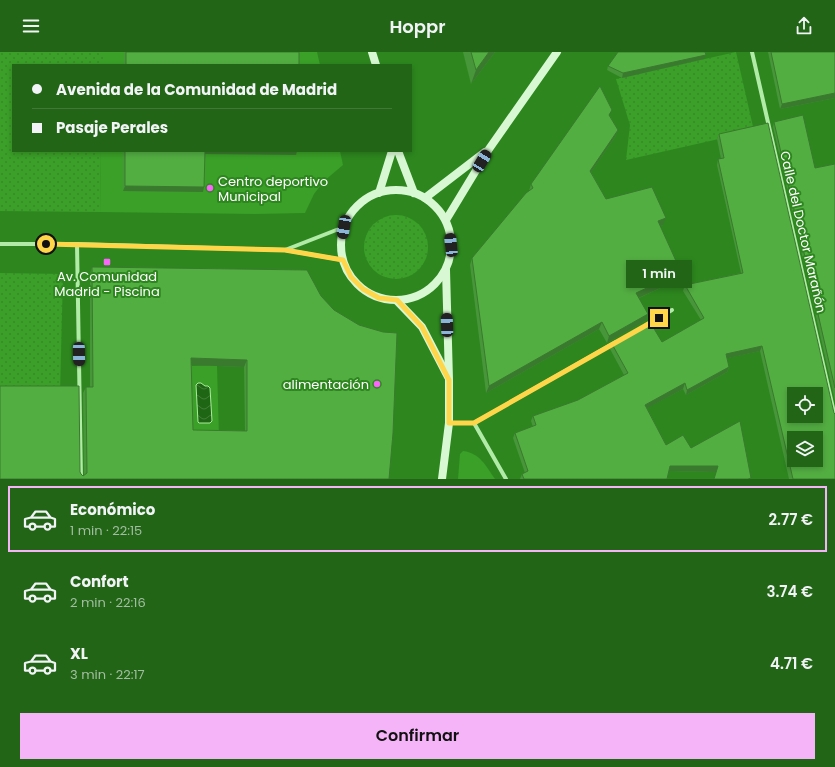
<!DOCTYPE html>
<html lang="es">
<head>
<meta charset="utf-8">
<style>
  body { margin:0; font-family:Poppins,sans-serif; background:#2a6b1f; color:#f1f3f6; height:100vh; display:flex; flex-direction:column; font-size:15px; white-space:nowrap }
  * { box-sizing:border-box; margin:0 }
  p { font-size:13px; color:#a2bda1 }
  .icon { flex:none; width:22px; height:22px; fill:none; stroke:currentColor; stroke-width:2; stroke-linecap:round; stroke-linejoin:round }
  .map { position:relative; height:427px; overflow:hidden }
  .sheet { display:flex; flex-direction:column; background:#226516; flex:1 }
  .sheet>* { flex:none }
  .guide { position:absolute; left:12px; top:12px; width:400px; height:88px; border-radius:0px; box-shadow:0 2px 6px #0003; display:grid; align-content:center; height:88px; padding:0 20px; background:#226516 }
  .buttons { position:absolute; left:787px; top:335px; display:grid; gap:8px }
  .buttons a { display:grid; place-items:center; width:36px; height:36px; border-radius:0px; background:#226516; box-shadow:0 2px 6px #0003; font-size:20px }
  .end { position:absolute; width:18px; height:18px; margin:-9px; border:5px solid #ffd54a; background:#111; box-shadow:0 0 0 2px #111 }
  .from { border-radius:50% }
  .bubble { position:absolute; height:28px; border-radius:0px; background:#226516; box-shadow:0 2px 6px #0003; font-size:13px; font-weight:600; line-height:28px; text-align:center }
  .car { position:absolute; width:12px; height:24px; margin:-12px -6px; border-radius:5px; box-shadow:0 0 3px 1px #0007; background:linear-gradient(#222 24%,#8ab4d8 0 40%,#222 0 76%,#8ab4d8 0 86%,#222 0) }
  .guide b { display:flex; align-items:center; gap:14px; height:38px; font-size:15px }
  .guide b+b { border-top:1px solid #3f7935 }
  .guide i { width:10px; height:10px; background:#f1f3f6 }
  ul { padding:7px 0 0; list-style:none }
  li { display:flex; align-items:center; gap:12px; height:66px; margin:0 8px 6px; padding:0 12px; border:2px solid transparent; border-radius:0px }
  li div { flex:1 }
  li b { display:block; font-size:15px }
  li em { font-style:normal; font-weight:600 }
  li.selected { border-color:#f5b4f8 }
  li>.icon { width:36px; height:36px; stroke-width:1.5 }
  .cta { display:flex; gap:8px; margin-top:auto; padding:8px 20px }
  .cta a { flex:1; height:46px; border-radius:0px; background:#f5b4f8; color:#111; font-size:16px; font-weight:600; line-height:46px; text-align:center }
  header { display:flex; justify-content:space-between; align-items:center; height:52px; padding:0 20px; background:#226516; font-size:18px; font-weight:600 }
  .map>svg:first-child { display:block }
</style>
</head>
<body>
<header><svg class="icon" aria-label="menu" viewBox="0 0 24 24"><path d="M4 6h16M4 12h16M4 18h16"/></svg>Hoppr<svg class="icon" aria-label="share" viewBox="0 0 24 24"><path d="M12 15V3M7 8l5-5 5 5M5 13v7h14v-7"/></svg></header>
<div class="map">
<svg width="835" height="427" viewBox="0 0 835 427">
  <defs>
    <pattern id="grass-dots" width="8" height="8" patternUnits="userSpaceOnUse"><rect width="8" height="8" fill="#3aa027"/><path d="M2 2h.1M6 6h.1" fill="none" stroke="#408334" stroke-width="1.8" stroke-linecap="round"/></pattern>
    <pattern id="water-waves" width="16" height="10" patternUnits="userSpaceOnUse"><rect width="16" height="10" fill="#1f6614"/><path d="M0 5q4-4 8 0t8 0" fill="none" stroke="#417d37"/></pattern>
  </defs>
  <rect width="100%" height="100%" fill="#2d871e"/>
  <g fill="url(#grass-dots)">
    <polygon points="0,0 103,0 103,13 13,13 13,99 101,99 100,160 0,159"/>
    <polygon points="736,0 754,79 626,108 630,73 616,27"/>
    <circle cx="396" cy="195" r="32"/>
    <polygon points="0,221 63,222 60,341 0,341"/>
  </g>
  <g fill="#3aa027">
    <polygon points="103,0 317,0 320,13 103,13"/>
    <polygon points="101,99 340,99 343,113 324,129 314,142 305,161 255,162 100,160"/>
    <polygon points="188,314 217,314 219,385 191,385"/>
    <path d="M463,399c17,2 23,15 32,28h-37l2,-25z"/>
  </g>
  <polygon fill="url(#water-waves)" stroke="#a9ed9a" points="198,331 201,331 205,334 208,334 210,336 212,369 210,371 199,371 198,370 196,333"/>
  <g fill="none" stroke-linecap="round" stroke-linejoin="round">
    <g stroke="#b2eba7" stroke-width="4">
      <polyline points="752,0 835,365"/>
      <polyline points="0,192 77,192 285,198 343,208"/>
      <polyline points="77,192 81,427"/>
      <polyline points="285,198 344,175"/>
      <polyline points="646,273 672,258"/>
      <polyline points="449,371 474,371 616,290"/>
      <polyline points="474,371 506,427"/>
    </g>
    <g stroke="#d8f8d3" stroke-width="8">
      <polyline points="372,0 376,13"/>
      <polyline points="398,99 414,141"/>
      <circle cx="396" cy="193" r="55"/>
      <polyline points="379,141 392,99"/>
      <polyline points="425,146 485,100"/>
      <polyline points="446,168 489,97 557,0"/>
      <polyline points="397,249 422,275 448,325"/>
      <polyline points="442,427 449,371 449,328 446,218"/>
    </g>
  </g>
  <g fill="#479639" fill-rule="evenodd">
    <rect x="124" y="0" width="175" height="13"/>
    <polygon points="463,0 495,0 471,32"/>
    <polygon points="768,0 835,0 835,46 780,57"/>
    <polygon points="704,7 622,26 607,18 608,14"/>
    <polygon points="610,64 618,78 615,85 591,120 606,147 663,173 660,174 678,228 639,246 645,269 607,291 599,277 486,341 470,213 472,206 529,139 531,132"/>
    <polygon points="774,70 815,116 835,112 835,349 773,75"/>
    <polygon points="719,82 835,427 789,427 760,299 727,306 729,315 727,320 686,343 683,337 647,356 666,393 691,396 716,420 669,419 667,427 520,427 522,422 525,421 513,386 515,381 533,375 531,369 533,364 578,348 624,323 610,297 612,292 662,290 701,268 683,239 685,233 741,221 717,113 718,107 721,107 717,87"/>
    <polygon points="123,99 297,99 296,103 205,102 203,140 123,139"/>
    <path d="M92,215l215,3 82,209h-389l80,-7 1,2 2,2 1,-1 -1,-82 3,-6h4v-113zM192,313l52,2 1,64 -52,-1z"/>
  </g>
  <g fill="#3a7a2e">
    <polygon points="489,0 495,0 471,32 476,18"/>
    <polygon points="706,3 704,7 622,26 623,21"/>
    <polygon points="835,41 835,46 780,57 782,52"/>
    <polygon points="618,78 615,85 587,126 590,119"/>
    <polygon points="204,99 297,99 296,103 203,102"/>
    <polygon points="125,134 204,135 203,140 123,139"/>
    <polygon points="666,166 663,173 656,176 658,169"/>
    <polygon points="681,220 678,228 634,248 636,241"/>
    <polygon points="648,262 645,269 607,291 609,284"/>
    <polygon points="602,270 599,277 486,341 489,334"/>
    <polygon points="762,294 760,299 724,307 726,302"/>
    <polygon points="191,306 247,308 244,315 189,313"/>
    <polygon points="729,315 727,320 686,343 687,338"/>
    <polygon points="685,331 683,337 644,358 645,353"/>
    <polygon points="670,414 718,414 716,420 669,419"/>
  </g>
  <g fill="#53ae42" stroke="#3a7a2e" fill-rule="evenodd">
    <rect x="126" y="0" width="173" height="13"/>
    <polygon points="471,0 489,0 476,18"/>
    <polygon points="618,0 705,0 706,3 623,21 608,14"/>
    <polygon points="771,0 835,0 835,41 782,52"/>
    <polygon points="600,34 612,58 609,63 618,78 590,119 606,147 652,135 666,166 658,169 681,220 636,241 648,262 609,284 602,270 489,334 472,206 526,141 533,136 531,132"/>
    <polygon points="803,63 815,116 835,112 835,336 774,70"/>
    <path d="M768,71l66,290 1,1v65h-42l-31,-133 -36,8 3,13 -42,23 -2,-7 -40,22 21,40 17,-10 8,13 49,-27 11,57 -3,1h-34l4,-13h-48l-3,13h-143l-2,-5 6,-3 -13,-38 21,-8 -3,-9 45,-16 50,-27 -16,-29 38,-22 12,20 42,-24 -19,-33 58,-12 -25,-114 6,-1 -5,-24zM794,342h22v22h-22zM794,386h22v22h-22z"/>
    <polygon points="125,99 205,99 204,135 125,134"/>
    <path d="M92,215l215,3 14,26 13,14 25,15 24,7 14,1 -4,100 -4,46h-389v-93h79l1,86 1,2 2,2 4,-3 -1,-86h7zM191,306l56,2v71l-54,-1z"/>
  </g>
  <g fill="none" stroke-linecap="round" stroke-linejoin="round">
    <polyline stroke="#ffd54a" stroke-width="5" points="46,192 285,198 343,208 351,225 363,237 379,246 397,248 422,275 449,328 449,371 474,371 659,266"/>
  </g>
  <g fill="#fa66fa" stroke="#2d871e" stroke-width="1.5">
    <circle cx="210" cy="136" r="4"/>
    <rect x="103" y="206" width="8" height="8" rx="2"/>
    <circle cx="377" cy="332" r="4"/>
  </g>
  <g text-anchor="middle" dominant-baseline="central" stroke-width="4" stroke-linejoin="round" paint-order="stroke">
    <g font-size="13" fill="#fff" stroke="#2d871e" text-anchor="start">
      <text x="218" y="129">Centro deportivo<tspan x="218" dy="15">Municipal</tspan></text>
      <text x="107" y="224" text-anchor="middle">Av. Comunidad<tspan x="107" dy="15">Madrid - Piscina</tspan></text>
      <text x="369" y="332" text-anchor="end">alimentación</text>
    </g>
    <g font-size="13" fill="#fff" stroke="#2d871e">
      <text transform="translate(803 180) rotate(77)">Calle del Doctor Marañón</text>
    </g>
  </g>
</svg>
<div class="buttons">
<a><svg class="icon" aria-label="locate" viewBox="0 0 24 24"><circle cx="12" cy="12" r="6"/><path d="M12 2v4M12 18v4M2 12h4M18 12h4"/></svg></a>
<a><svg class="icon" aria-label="layers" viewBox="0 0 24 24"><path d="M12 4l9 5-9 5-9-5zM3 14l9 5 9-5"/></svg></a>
</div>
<i class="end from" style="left:46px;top:192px"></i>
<i class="end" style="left:659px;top:266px"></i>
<div class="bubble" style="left:626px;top:208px;width:66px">1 min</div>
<i class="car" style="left:482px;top:109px;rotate:31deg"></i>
<i class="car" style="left:344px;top:175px;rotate:190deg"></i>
<i class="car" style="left:451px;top:193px;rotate:354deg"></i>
<i class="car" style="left:447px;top:273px;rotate:358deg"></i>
<i class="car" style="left:79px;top:302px;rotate:179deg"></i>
<div class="guide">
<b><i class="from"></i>Avenida de la Comunidad de Madrid</b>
<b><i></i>Pasaje Perales</b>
</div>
</div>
<section class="sheet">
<ul>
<li class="selected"><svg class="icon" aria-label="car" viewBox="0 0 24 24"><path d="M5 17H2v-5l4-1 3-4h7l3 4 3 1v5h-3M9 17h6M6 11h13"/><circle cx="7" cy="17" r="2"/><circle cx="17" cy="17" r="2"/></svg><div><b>Económico</b><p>1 min · 22:15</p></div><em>2.77 €</em></li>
<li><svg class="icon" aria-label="car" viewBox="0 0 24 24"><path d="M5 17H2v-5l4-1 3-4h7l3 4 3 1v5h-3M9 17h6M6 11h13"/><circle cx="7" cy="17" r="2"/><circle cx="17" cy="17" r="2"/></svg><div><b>Confort</b><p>2 min · 22:16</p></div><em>3.74 €</em></li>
<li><svg class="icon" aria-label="car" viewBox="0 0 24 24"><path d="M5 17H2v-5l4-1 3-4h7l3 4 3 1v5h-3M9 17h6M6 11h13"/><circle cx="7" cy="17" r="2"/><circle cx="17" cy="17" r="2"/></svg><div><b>XL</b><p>3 min · 22:17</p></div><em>4.71 €</em></li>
</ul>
<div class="cta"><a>Confirmar</a></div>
</section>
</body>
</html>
